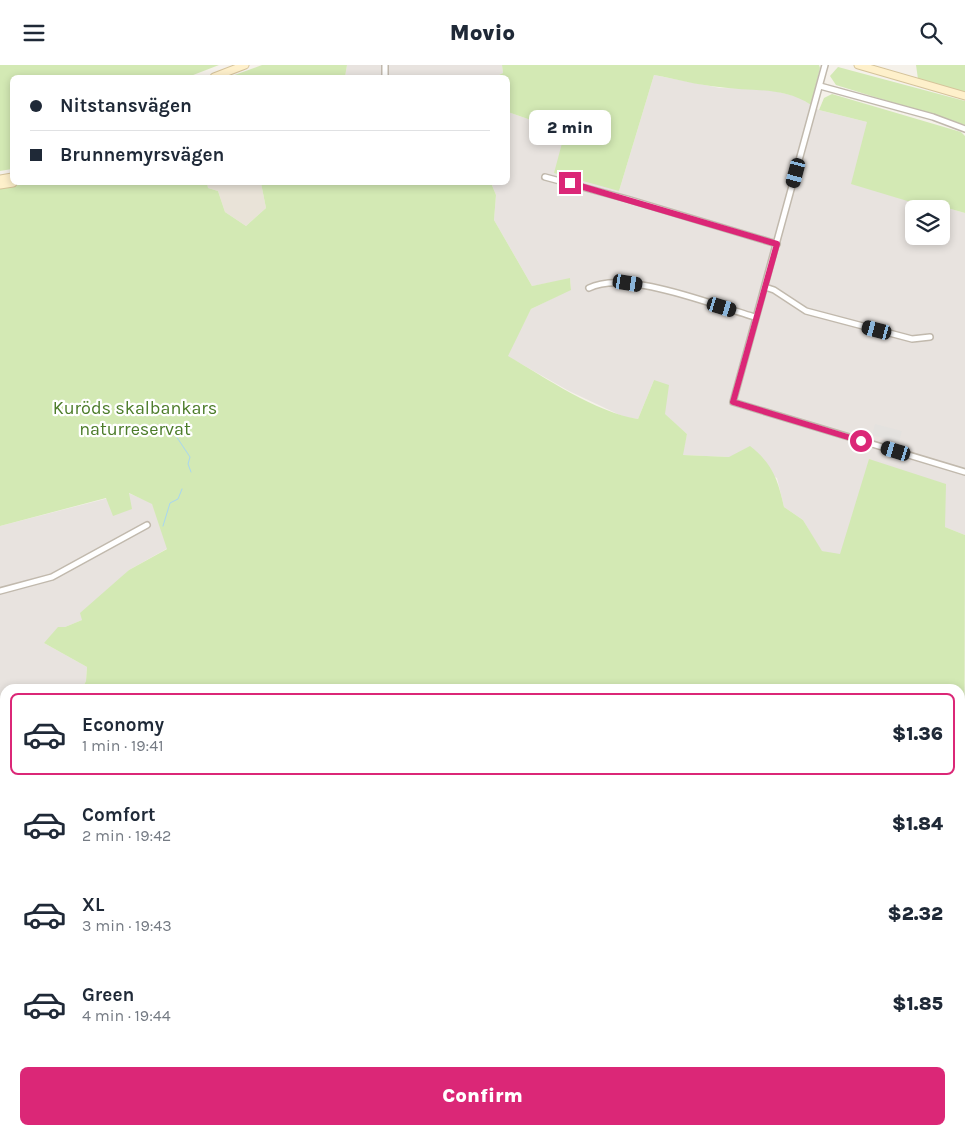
<!DOCTYPE html>
<html lang="en">
<head>
<meta charset="utf-8">
<style>
  body { margin:0; font-family:Karla,sans-serif; background:#f6f6f7; color:#1f2937; height:100vh; display:flex; flex-direction:column; font-size:19px; white-space:nowrap }
  * { box-sizing:border-box; margin:0 }
  p { font-size:16px; color:#747a83 }
  .icon { flex:none; width:28px; height:28px; fill:none; stroke:currentColor; stroke-width:2; stroke-linecap:round; stroke-linejoin:round }
  .map { position:relative; flex:1; overflow:hidden }
  .details { position:absolute; left:0px; top:619px; width:965px; height:451px; display:flex; flex-direction:column; background:#fff; border-radius:15px 15px 0 0; box-shadow:0 2px 8px #0003 }
  .details>* { flex:none }
  .hud { position:absolute; left:10px; top:10px; width:500px; height:110px; border-radius:8px; box-shadow:0 2px 8px #0003; display:grid; align-content:center; height:110px; padding:0 20px; background:#fff }
  .buttons { position:absolute; left:905px; top:135px; display:grid; gap:10px }
  .buttons a { display:grid; place-items:center; width:45px; height:45px; border-radius:8px; background:#fff; box-shadow:0 2px 8px #0003; font-size:25px }
  .end { position:absolute; width:22px; height:22px; margin:-11px; border:6px solid #db2777; background:#fff; box-shadow:0 0 0 2px #fff }
  .from { border-radius:50% }
  .bubble { position:absolute; height:35px; border-radius:8px; background:#fff; box-shadow:0 2px 8px #0003; font-size:16px; font-weight:800; line-height:35px; text-align:center }
  .car { position:absolute; width:15px; height:30px; margin:-15px -8px; border-radius:6px; box-shadow:0 0 4px 1px #0007; background:linear-gradient(#222 24%,#8ab4d8 0 40%,#222 0 76%,#8ab4d8 0 86%,#222 0) }
  .hud b { display:flex; align-items:center; gap:18px; height:48px; font-size:19px }
  .hud b+b { border-top:1px solid #e0e1e3 }
  .hud i { width:12px; height:12px; background:#1f2937 }
  ul { padding:9px 0 0; list-style:none }
  li { display:flex; align-items:center; gap:15px; height:82px; margin:0 10px 8px; padding:0 10px; border:2px solid transparent; border-radius:8px }
  li div { flex:1 }
  li b { display:block; font-size:19px }
  li em { font-style:normal; font-weight:800 }
  li.selected { border-color:#db2777 }
  li>.icon { width:45px; height:45px; stroke-width:1.5 }
  .action { display:flex; gap:10px; margin-top:auto; padding:10px 20px }
  .action a { flex:1; height:58px; border-radius:8px; background:#db2777; color:#fff; font-size:20px; font-weight:800; line-height:58px; text-align:center }
  header { display:flex; justify-content:space-between; align-items:center; height:65px; padding:0 20px; background:#fff; font-size:22px; font-weight:800 }
  .map>svg:first-child { display:block }
</style>
</head>
<body>
<header><svg class="icon" aria-label="menu" viewBox="0 0 24 24"><path d="M4 6h16M4 12h16M4 18h16"/></svg>Movio<svg class="icon" aria-label="search" viewBox="0 0 24 24"><circle cx="10" cy="10" r="6"/><path d="M15 15l6 6"/></svg></header>
<div class="map">
<svg width="965" height="1069" viewBox="0 0 965 1069">
  <rect width="100%" height="100%" fill="#f5f1ea"/>
  <g fill="#e9e3d8">
    <polygon points="207,118 261,118 266,143 246,161 225,147 218,126 208,123"/>
    <polygon points="494,1065 535,1065 538,1069 494,1069"/>
    <polygon points="633,1065 684,1065 682,1069 628,1069"/>
  </g>
  <g fill="#e8e3df" fill-rule="evenodd">
    <polygon points="347,0 502,0 503,8 495,12 345,12"/>
    <path d="M654,10l66,13 46,1 33,8 20,13 48,12 57,84 2,-4 39,11v322l-20,-8 -105,28 -19,-4 -18,-31 -19,-13 -7,-29 -48,-21 -47,-2 5,-21 -23,-20 -10,-34 -16,39 -14,-2 -55,-26 -62,-35 24,-47 40,-20 -1,-10 -38,7 -38,-66 2,-25 -5,-12h17v-71l57,20 54,59zM914,144h27v27h-27z"/>
    <polygon points="128,428 152,438 168,483 129,505 82,555 65,562 44,578 87,602 86,616 82,624 5,624 5,696 0,698 0,461"/>
    <polygon points="0,1027 5,1032 5,1065 70,1065 77,1069 0,1069"/>
    <polygon points="414,1065 413,1069 162,1069 161,1066"/>
  </g>
  <g fill="#d3e9b4">
    <polygon points="0,0 219,0 188,12 12,12 12,104 0,106"/>
    <polygon points="262,0 347,0 345,12 229,12"/>
    <path d="M502,0h317l1,3 -9,37c-28,-19 -60,-13 -92,-18 -22,-2 -43,-8 -65,-12l-35,116 -65,-18 11,-41 -57,-20v-35h-13l8,-4z"/>
    <polygon points="916,0 965,0 965,27 918,14"/>
    <polygon points="838,2 965,36 965,60 836,20 830,11"/>
    <polygon points="832,29 961,67 965,71 965,148 926,137 924,141 851,119 867,57 819,45 824,33"/>
    <path d="M30,118h177l1,5 10,3 7,21 21,14 20,-18 -5,-25h230l5,12 -2,25 38,66 38,-8 1,12 -40,19 -23,47c36,21 89,57 130,63l16,-39 15,5 -4,29 22,20 -4,21 46,2 21,-11c23,18 28,34 34,61l19,13 19,31 18,3 29,-95 77,25 -1,43 20,8 -1,322 -4,1v-169h-878l4,-8 1,-14 -43,-24 14,-16h7l17,-7 -2,-7 49,-43 38,-21 -15,-45 -23,-11 3,16 -19,7 -7,-18 -106,28v-338z"/>
    <polygon points="5,696 5,1032 0,1027 0,698"/>
    <polygon points="960,843 965,845 965,1069 903,1069 901,1065 960,1065"/>
    <polygon points="70,1065 182,1065 148,1066 139,1069 77,1069"/>
    <polygon points="414,1065 494,1065 494,1069 413,1069"/>
    <polygon points="535,1065 614,1065 615,1069 538,1069"/>
    <polygon points="684,1065 898,1065 900,1069 682,1069"/>
  </g>
  <polygon fill="#e4e2df" points="875,359 902,366 899,378 872,370"/>
  <g fill="none" stroke-linecap="round" stroke-linejoin="round">
    <g stroke="#a8d6f1" stroke-width="1">
      <polyline points="168,364 176,371 190,392 188,399 191,407"/>
      <polyline points="163,461 170,438 178,434 182,424"/>
      <polyline points="960,897 965,897"/>
    </g>
    <defs>
      <g id="street">
        <polyline points="825,0 733,337 965,407"/>
        <polyline points="385,12 385,0"/>
        <polyline points="820,21 933,52 965,64"/>
        <polyline points="545,112 627,134 777,179"/>
        <polyline points="765,222 774,225 806,246 912,274 930,272"/>
        <path d="M589,223c37,-19 126,18 166,29"/>
        <polyline points="0,526 52,512 147,460"/>
        <polyline points="960,796 965,796"/>
        <polyline points="617,1065 617,1069"/>
        <polyline points="253,1069 255,1065"/>
        <polyline points="260,1069 263,1065"/>
      </g>
      <g id="secondary">
        <polyline points="858,0 965,31"/>
        <polyline points="214,12 245,0"/>
        <polyline points="0,114 12,112"/>
        <polyline points="0,120 13,118"/>
      </g>
    </defs>
    <use href="#street" stroke="#c1b9ad" stroke-width="8"/>
    <use href="#secondary" stroke="#d5c39a" stroke-width="9"/>
    <use href="#street" stroke="#fff" stroke-width="5"/>
    <use href="#secondary" stroke="#fef0cb" stroke-width="7"/>
  </g>
  <g fill="none" stroke-linecap="round" stroke-linejoin="round">
    <polyline stroke="#db2777" stroke-width="6" points="570,118 777,179 733,337 861,376"/>
  </g>
  <g text-anchor="middle" dominant-baseline="central" stroke-width="4.5" stroke-linejoin="round" paint-order="stroke">
    <g font-size="18" fill="#4c7c2a" stroke="#fff">
      <text x="135" y="343">Kuröds skalbankars<tspan x="135" dy="21">naturreservat</tspan></text>
    </g>
  </g>
</svg>
<div class="buttons">
<a><svg class="icon" aria-label="layers" viewBox="0 0 24 24"><path d="M12 4l9 5-9 5-9-5zM3 14l9 5 9-5"/></svg></a>
</div>
<i class="end from" style="left:861px;top:376px"></i>
<i class="end" style="left:570px;top:118px"></i>
<div class="bubble" style="left:529px;top:45px;width:82px">2 min</div>
<i class="car" style="left:796px;top:108px;rotate:195deg"></i>
<i class="car" style="left:628px;top:218px;rotate:99deg"></i>
<i class="car" style="left:722px;top:242px;rotate:107deg"></i>
<i class="car" style="left:877px;top:265px;rotate:285deg"></i>
<i class="car" style="left:896px;top:386px;rotate:287deg"></i>
<div class="hud">
<b><i class="from"></i>Nitstansvägen</b>
<b><i></i>Brunnemyrsvägen</b>
</div>
<section class="details">
<ul>
<li class="selected"><svg class="icon" aria-label="car" viewBox="0 0 24 24"><path d="M5 17H2v-5l4-1 3-4h7l3 4 3 1v5h-3M9 17h6M6 11h13"/><circle cx="7" cy="17" r="2"/><circle cx="17" cy="17" r="2"/></svg><div><b>Economy</b><p>1 min · 19:41</p></div><em>$1.36</em></li>
<li><svg class="icon" aria-label="car" viewBox="0 0 24 24"><path d="M5 17H2v-5l4-1 3-4h7l3 4 3 1v5h-3M9 17h6M6 11h13"/><circle cx="7" cy="17" r="2"/><circle cx="17" cy="17" r="2"/></svg><div><b>Comfort</b><p>2 min · 19:42</p></div><em>$1.84</em></li>
<li><svg class="icon" aria-label="car" viewBox="0 0 24 24"><path d="M5 17H2v-5l4-1 3-4h7l3 4 3 1v5h-3M9 17h6M6 11h13"/><circle cx="7" cy="17" r="2"/><circle cx="17" cy="17" r="2"/></svg><div><b>XL</b><p>3 min · 19:43</p></div><em>$2.32</em></li>
<li><svg class="icon" aria-label="car" viewBox="0 0 24 24"><path d="M5 17H2v-5l4-1 3-4h7l3 4 3 1v5h-3M9 17h6M6 11h13"/><circle cx="7" cy="17" r="2"/><circle cx="17" cy="17" r="2"/></svg><div><b>Green</b><p>4 min · 19:44</p></div><em>$1.85</em></li>
</ul>
<div class="action"><a>Confirm</a></div>
</section>
</div>
</body>
</html>
